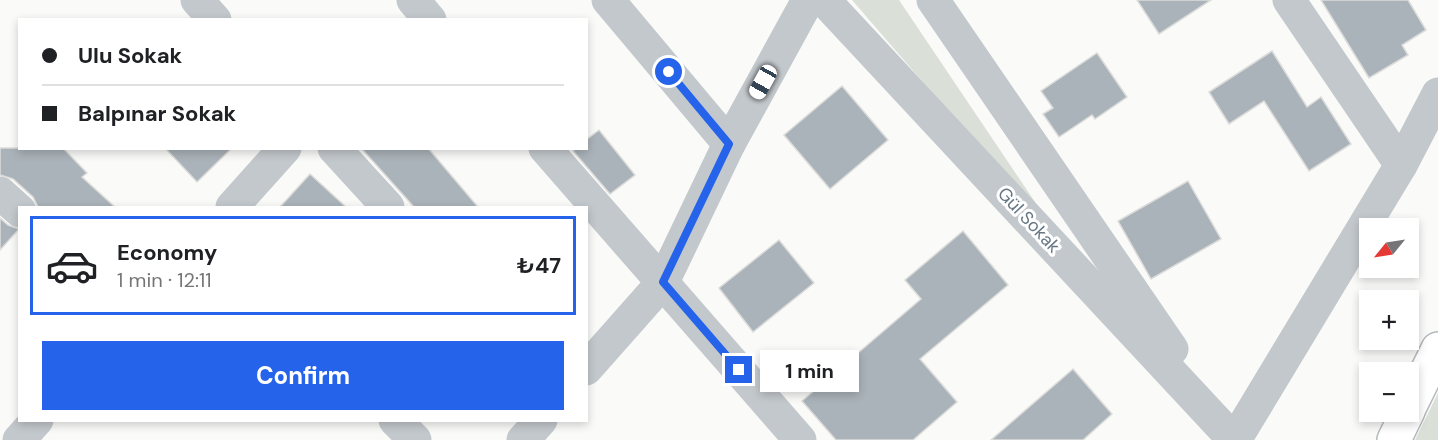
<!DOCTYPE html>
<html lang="en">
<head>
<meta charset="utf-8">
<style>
  body { margin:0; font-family:"DM Sans",sans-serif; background:#f2f2f2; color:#202124; height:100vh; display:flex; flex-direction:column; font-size:22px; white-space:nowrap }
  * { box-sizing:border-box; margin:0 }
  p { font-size:20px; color:#757577 }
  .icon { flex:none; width:33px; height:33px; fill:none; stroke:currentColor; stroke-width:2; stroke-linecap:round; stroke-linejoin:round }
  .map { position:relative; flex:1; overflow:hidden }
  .details { position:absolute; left:18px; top:206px; width:570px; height:216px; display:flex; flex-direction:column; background:#fff; border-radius:0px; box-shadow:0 3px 9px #0003 }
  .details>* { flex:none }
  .banner { position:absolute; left:18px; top:18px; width:570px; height:132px; border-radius:0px; box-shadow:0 3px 9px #0003; display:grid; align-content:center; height:132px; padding:0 24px; background:#fff }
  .needle { width:39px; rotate:240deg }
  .buttons { position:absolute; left:1359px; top:218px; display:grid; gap:12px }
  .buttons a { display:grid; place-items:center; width:60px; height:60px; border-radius:0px; background:#fff; box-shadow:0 3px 9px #0003; font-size:30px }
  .end { position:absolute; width:27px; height:27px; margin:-14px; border:8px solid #2563eb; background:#fff; box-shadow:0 0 0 3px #fff }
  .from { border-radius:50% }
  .bubble { position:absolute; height:42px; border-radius:0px; background:#fff; box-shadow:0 3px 9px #0003; font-size:20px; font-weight:700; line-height:42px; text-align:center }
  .car { position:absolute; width:18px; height:36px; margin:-18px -9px; border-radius:8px; box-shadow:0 0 4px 2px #0007; background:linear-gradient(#fff 24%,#345 0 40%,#fff 0 76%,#345 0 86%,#fff 0) }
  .banner b { display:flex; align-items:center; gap:21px; height:57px; font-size:22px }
  .banner b+b { border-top:2px solid #e0e0e0 }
  .banner i { width:15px; height:15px; background:#202124 }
  ul { padding:10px 0 0; list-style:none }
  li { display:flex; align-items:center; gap:18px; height:99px; margin:0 12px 9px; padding:0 12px; border:3px solid transparent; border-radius:0px }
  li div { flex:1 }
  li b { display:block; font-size:22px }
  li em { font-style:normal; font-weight:700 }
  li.selected { border-color:#2563eb }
  li>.icon { width:54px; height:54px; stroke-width:1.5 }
  .primary-button { display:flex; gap:12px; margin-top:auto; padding:12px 24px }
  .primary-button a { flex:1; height:69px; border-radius:0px; background:#2563eb; color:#fff; font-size:24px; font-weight:700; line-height:69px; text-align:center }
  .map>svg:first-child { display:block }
</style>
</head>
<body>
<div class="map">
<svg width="1438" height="440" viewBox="0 0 1438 440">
  <rect width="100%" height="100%" fill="#fafaf8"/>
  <g fill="#dadfd7">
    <polygon points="852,0 899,0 1066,248"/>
    <polygon points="1438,393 1438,440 1415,440"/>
  </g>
  <g fill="#aab3b9" stroke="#dcdcda" stroke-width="1.5">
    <polygon points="1137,0 1211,0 1159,34"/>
    <polygon points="1321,0 1408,0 1426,30 1402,45 1408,55 1369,78"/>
    <polygon points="1272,51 1307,107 1321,97 1351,144 1309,171 1264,101 1229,124 1209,92"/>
    <polygon points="1097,53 1127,97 1095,119 1092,115 1059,137 1043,114 1053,108 1041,91"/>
    <polygon points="842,86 888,140 830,189 784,135"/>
    <polygon points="599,130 635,175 610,194 573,151 576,148 586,148 586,140"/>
    <polygon points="0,148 63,148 87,173 82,177 115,207 38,207 33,197 13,179 0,175"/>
    <polygon points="165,148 232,148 197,182"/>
    <polygon points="361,148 428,148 478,207 414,207"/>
    <polygon points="310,174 346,207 280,207"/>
    <polygon points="1188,181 1221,239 1151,279 1118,221"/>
    <polygon points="0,218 8,225 19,229 0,250"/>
    <polygon points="963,231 1008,285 920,359 957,402 913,440 836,440 802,401 921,299 905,280"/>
    <polygon points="779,240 814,283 753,332 719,288"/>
    <polygon points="1073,369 1112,414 1083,440 991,440"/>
  </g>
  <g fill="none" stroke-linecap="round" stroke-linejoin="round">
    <defs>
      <g id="highway">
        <polyline points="1408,410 1438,349"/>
        <polyline points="1394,440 1408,411"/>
      </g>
    </defs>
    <use href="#highway" stroke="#b4b9bd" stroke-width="36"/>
    <g stroke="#c3c8cc" stroke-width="33">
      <polyline points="197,0 215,20"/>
      <polyline points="413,0 430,20"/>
      <polyline points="608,0 729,144"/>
      <polyline points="824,0 1234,440"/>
      <polyline points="933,0 1172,349"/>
      <polyline points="1289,0 1401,165"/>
      <polyline points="334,148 388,207"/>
      <polyline points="545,148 800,440"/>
      <polyline points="0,193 20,211"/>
      <polyline points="232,207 285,148"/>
      <polyline points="586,369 663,282 729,144 808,0"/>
      <polyline points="395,420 415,440"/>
      <polyline points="19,440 37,420"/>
      <polyline points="523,440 541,420"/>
      <polyline points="1235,440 1401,165 1438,94"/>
    </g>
    <use href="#highway" stroke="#fff" stroke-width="33"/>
  </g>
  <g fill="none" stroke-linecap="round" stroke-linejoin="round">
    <polyline stroke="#2563eb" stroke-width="8" points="669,72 729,144 663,282 739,370"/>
  </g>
  <g text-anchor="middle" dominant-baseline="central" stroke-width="6" stroke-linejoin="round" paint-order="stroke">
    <g font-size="18" fill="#657683" stroke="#fff">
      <text transform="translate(1029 220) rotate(47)">Gül Sokak</text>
    </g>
  </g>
</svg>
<div class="buttons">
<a><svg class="needle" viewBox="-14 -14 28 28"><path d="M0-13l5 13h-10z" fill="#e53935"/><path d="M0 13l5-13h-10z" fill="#757577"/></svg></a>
<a>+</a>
<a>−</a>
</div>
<i class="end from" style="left:669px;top:72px"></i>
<i class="end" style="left:739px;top:370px"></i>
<div class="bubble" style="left:760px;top:350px;width:99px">1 min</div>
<i class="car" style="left:763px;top:82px;rotate:209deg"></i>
<div class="banner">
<b><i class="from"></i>Ulu Sokak</b>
<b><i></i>Balpınar Sokak</b>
</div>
<section class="details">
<ul>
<li class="selected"><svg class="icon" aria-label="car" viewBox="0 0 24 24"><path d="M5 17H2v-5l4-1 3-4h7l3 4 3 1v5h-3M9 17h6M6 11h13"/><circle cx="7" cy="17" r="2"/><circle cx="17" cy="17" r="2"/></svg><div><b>Economy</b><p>1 min · 12:11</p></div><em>₺47</em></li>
</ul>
<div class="primary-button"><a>Confirm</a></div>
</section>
</div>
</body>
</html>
